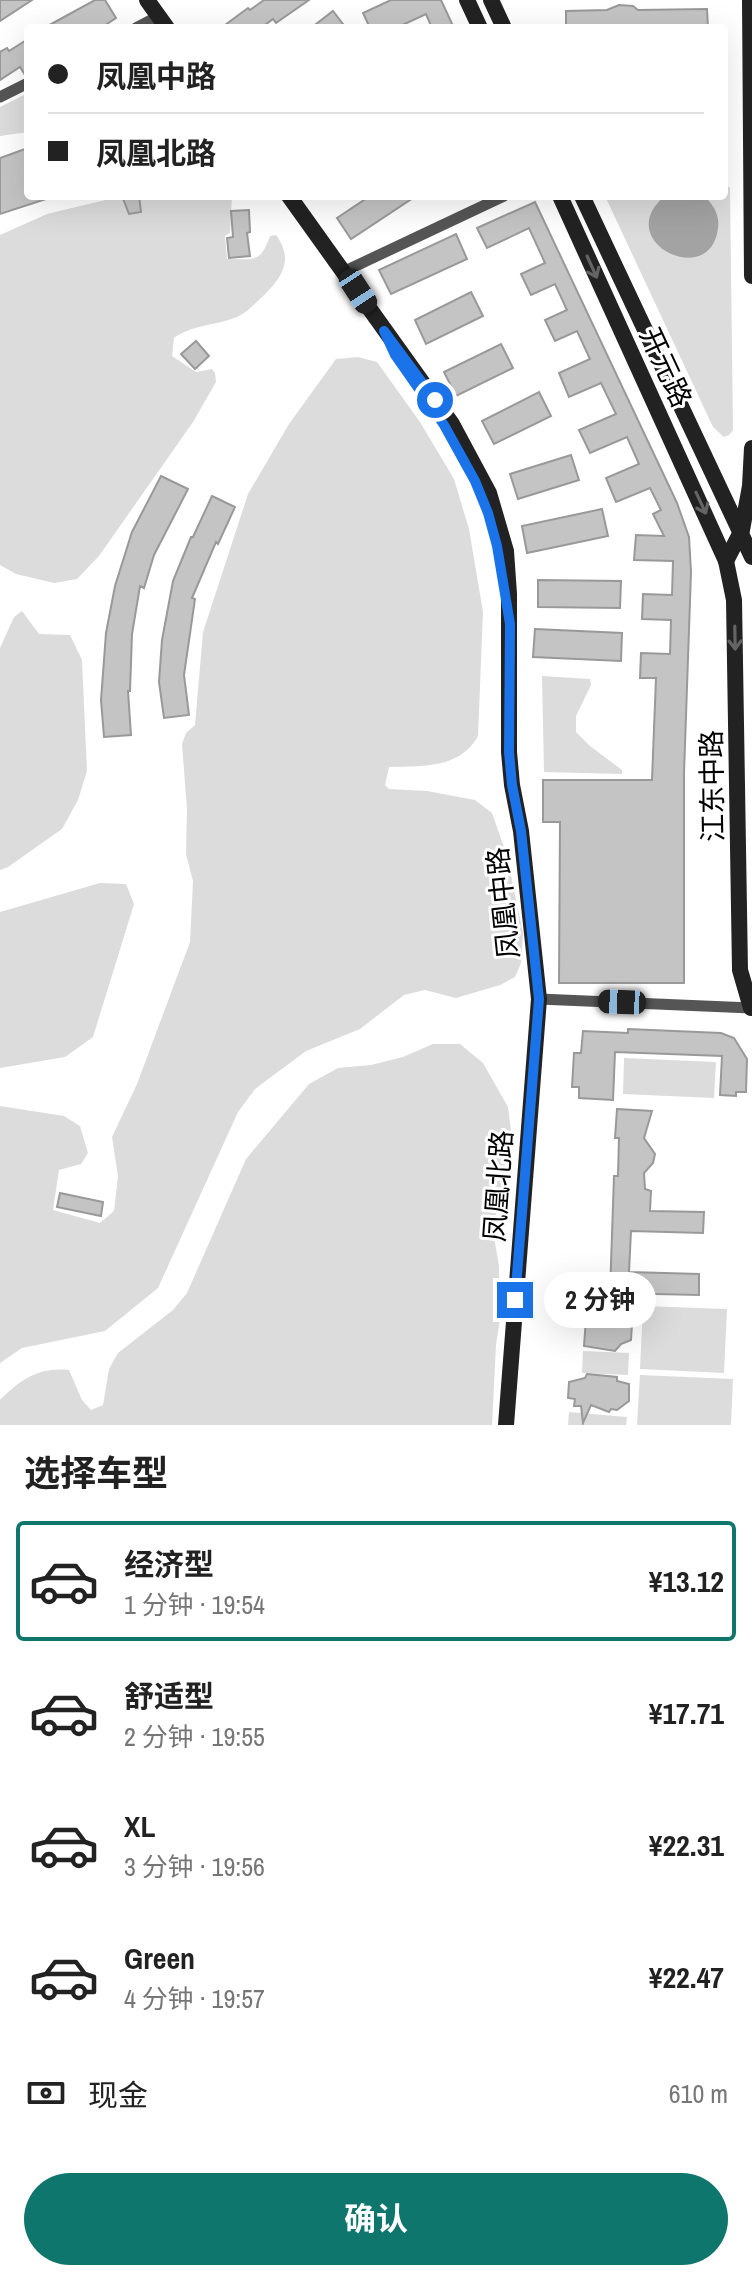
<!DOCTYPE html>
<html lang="zh">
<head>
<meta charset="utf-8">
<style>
  body { margin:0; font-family:"Archivo Narrow","Noto Sans SC",sans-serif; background:#f6f6f6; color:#222; height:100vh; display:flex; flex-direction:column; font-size:30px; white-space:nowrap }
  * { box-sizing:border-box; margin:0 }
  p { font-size:26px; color:#767676 }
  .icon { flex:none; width:44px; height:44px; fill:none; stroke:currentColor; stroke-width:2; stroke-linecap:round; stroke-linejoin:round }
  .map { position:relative; height:1425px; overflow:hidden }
  .details { display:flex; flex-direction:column; background:#fff; flex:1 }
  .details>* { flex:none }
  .hud { position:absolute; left:24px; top:24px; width:704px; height:176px; border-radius:8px; box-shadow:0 8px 32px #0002; display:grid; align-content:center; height:176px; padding:0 24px; background:#fff }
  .end { position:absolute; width:36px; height:36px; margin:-18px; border:10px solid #1a73e8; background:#fff; box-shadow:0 0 0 4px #fff }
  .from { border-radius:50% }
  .bubble { position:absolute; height:56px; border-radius:28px; background:#fff; box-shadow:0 8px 32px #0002; font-size:26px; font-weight:700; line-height:56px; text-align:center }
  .car { position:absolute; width:24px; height:48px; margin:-24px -12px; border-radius:10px; box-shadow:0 0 6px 2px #0007; background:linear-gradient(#222 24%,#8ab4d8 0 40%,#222 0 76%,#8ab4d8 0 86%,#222 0) }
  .hud b { display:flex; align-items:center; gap:28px; height:76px; font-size:30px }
  .hud b+b { border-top:2px solid #e0e0e0 }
  .hud i { width:20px; height:20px; background:#222 }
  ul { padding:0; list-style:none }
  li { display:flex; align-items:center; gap:24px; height:120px; margin:0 16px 12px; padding:0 8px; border:4px solid transparent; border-radius:8px }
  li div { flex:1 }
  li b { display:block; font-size:30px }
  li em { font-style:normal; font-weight:700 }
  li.active { border-color:#0f766e }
  li>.icon { width:72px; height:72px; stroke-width:1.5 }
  h2 { padding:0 24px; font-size:36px; line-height:96px }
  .pay { display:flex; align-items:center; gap:20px; height:88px; padding:0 24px; font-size:30px }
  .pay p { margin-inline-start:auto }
  .action { display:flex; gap:16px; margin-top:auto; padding:16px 24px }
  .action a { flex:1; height:92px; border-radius:48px; background:#0f766e; color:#fff; font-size:32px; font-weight:700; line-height:92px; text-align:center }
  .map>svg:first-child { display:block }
</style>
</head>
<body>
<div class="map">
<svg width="752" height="1425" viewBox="0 0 752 1425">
  <rect width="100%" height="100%" fill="#fff"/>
  <g fill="#dcdcdc">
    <polygon points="28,93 28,132 0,136 0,107"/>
    <polygon points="724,182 730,188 733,430 729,435 724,437 713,427 605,196 724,196"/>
    <path d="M122,196h110l-2,37 -5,3 2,23c27,0 33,5 43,-23l6,-1c20,27 3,46 -17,65 -6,5 -12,12 -20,16 -22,10 -46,8 -65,22l-2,18 24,16 16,-3 3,4 1,9 -23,40 -94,134 -22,23 -23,4 -38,-9 -16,-9v-330l47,-21z"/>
    <path d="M358,357l19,5 43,60 34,57 15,50 14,83 -5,124c-18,33 -56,30 -89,31l-4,18 4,4 38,2 48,9 17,13 15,43 16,77 -2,30 -6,14 -15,8 -44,13 -31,-8 -21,5 -44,34 -54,22 -51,38 -17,23 -80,176 -53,43 -83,17 -22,15v-257l64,10 16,10 8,27 -7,11 -22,6 -6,40 47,13 14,-12 4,-35 -6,-39 25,-53 53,-142 3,-61 -7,-27 1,-45 -5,-65 4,-11 9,-8 8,-93 45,-138 41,-70 47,-65z"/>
    <polygon points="22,611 39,634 70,635 82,660 87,771 78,800 62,829 8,867 0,870 0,648 14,617"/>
    <polygon points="542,676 590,679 591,685 576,716 576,732 590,746 622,770 622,774 544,772"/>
    <polygon points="100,883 126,884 134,904 93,1037 65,1057 0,1068 0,912"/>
    <path d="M433,1044h27l23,19 25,44 3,23 -18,101 6,35 1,53 -4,26 -4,80h-492v-25c21,-21 39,-33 69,-30l13,30 9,10 12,-5 6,-36 9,-16 55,-43 14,-17 59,-134 63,-75 29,-16 33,-3 32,-8z"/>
    <polygon points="624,1058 716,1062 714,1098 623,1094"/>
    <polygon points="643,1306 727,1309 724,1373 640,1369"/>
    <polygon points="583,1351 629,1353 628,1375 582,1373"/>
    <polygon points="640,1375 733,1379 731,1425 637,1425"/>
    <polygon points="569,1412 627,1417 626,1425 568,1425"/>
  </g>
  <path fill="#a3a3a3" d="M665,196h39c9,8 16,19 14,32 -7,63 -108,13 -53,-32z"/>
  <g fill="#c4c4c4" stroke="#999" stroke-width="2">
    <polygon points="0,0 32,0 0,21"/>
    <polygon points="95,0 105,0 116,18 101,28 44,28"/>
    <polygon points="264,0 309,0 276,23 273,19 261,28 221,28 248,8 250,10"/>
    <polygon points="391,0 441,0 454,28 432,28 426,14 396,28 370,28 363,13"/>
    <polygon points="619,5 633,6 638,10 707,9 708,28 566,28 566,11 607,10"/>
    <polygon points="333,11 346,28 311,28"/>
    <polygon points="28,39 28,75 25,75 20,67 0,80 0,52 7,48 9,51"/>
    <polygon points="28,148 28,196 49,198 0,214 0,158"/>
    <polygon points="122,196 139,196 141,212 129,214"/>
    <polygon points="370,196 416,196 351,239 337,218"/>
    <polygon points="535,202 677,503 689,537 691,572 684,773 684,983 559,983 560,822 543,822 543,780 652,780 656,678 640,678 641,653 670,654 671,620 642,619 643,594 672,595 673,561 634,560 636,535 664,536 653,514 661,510 650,488 616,502 606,478 639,464 627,437 590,453 579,430 616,414 601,383 569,397 559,373 590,359 577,331 555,341 545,320 567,310 555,284 531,295 521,274 545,263 529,228 487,248 477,228"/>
    <polygon points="249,210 250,232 247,233 250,256 229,258 227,238 233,237 231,211"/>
    <polygon points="456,234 467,259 391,294 379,270"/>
    <polygon points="471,292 483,316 426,344 415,320"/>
    <polygon points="196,341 209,356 195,369 181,354"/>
    <polygon points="501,344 513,368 456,396 444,372"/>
    <polygon points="539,392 551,416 494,444 482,421"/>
    <polygon points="571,455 579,480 518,499 510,474"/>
    <polygon points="161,476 188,489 154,555 144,588 140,586 132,634 130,691 128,691 131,735 104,737 101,700 106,633 115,586 132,532"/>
    <polygon points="212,496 235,507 218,544 216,542 192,598 195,599 184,675 189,715 164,718 159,682 162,640 173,581 191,537 193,537"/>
    <polygon points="602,509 608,536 527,553 522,526"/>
    <polygon points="538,580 621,581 620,608 538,607"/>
    <polygon points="535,629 622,633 621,661 533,657"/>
    <polygon points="628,1029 721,1033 734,1038 747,1059 746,1092 736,1092 736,1096 720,1095 722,1056 615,1052 613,1100 579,1098 579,1087 572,1087 574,1053 581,1053 583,1031 628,1033"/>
    <polygon points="617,1109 652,1111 644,1138 655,1154 653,1163 644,1173 645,1189 651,1191 650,1211 704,1212 703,1233 631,1231 629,1272 699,1274 699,1295 610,1293 614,1176 618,1176 619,1138 615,1138"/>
    <polygon points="60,1193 103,1202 101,1216 57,1207"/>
    <polygon points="594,1314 621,1316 627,1319 626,1322 632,1324 631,1340 621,1344 615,1351 584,1346 586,1318"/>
    <polygon points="587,1374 617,1377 617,1381 629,1384 629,1401 617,1410 611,1409 609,1412 591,1405 583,1423 581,1406 574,1406 575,1399 568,1398 569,1382 585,1378"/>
  </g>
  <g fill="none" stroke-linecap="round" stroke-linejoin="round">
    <g stroke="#555" stroke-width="11">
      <polyline points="136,28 159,16"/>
      <polyline points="0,97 28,83"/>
      <polyline points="345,271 504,196"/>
      <polyline points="539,999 751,1008 752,1010"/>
    </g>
    <g stroke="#222" stroke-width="16">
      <polyline points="147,0 167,28"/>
      <polyline points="467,0 480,28"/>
      <polyline points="491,0 504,28"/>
      <polyline points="750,0 752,276"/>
      <polyline points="289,196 452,424 489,493 506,551 509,594 509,752 512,785 521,831 539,999 506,1425"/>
      <polyline points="560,196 726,561 734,600 740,970 751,1008"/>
      <polyline points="582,196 752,557"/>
      <polyline points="726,561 742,530 750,486 752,448"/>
    </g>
  </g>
  <defs><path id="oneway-shaft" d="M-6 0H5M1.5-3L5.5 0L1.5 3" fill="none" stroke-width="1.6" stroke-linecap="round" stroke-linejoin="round" transform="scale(2)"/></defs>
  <g stroke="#646464">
    <use href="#oneway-shaft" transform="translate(592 267) rotate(66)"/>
    <use href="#oneway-shaft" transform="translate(701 503) rotate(65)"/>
    <use href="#oneway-shaft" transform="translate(735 638) rotate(89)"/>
  </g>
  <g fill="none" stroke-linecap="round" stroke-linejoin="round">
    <polyline stroke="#1a73e8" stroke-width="10" points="435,400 384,331 395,355 444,425 475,481 488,513 497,546 510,624 509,752 512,785 521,831 539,999 515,1300"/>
  </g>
  <g text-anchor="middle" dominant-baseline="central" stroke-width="6" stroke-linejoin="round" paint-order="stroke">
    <g font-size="28" fill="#000" stroke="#fff">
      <text transform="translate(666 367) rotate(65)">开元路</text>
      <text transform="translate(712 786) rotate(-91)">江东中路</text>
      <text transform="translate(503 903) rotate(-96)">凤凰中路</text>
      <text transform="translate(498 1186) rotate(-86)">凤凰北路</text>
    </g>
  </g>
</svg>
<i class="end from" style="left:435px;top:400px"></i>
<i class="end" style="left:515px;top:1300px"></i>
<div class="bubble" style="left:544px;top:1272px;width:112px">2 分钟</div>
<i class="car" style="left:358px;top:291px;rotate:147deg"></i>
<i class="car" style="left:622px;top:1002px;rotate:272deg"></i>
<div class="hud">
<b><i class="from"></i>凤凰中路</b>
<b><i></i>凤凰北路</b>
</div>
</div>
<section class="details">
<h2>选择车型</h2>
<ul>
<li class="active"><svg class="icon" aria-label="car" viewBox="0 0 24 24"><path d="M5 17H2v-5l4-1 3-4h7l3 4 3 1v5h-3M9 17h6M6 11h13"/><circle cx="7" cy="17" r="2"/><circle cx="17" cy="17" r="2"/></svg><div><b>经济型</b><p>1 分钟 · 19:54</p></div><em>¥13.12</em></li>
<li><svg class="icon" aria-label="car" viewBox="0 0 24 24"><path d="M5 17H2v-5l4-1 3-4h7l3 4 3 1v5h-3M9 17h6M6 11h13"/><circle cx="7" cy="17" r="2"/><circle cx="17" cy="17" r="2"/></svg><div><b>舒适型</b><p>2 分钟 · 19:55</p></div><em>¥17.71</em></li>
<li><svg class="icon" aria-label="car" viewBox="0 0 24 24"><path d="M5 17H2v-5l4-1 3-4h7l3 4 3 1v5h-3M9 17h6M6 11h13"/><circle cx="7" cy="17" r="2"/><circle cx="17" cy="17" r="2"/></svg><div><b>XL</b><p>3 分钟 · 19:56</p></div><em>¥22.31</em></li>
<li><svg class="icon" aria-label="car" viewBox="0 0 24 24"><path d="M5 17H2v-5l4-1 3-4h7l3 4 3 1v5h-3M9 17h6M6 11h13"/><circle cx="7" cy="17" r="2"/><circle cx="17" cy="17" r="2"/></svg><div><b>Green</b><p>4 分钟 · 19:57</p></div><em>¥22.47</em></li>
</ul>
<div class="pay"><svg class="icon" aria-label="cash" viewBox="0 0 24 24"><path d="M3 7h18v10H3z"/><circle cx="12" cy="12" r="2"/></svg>现金<p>610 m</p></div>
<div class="action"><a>确认</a></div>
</section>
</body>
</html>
